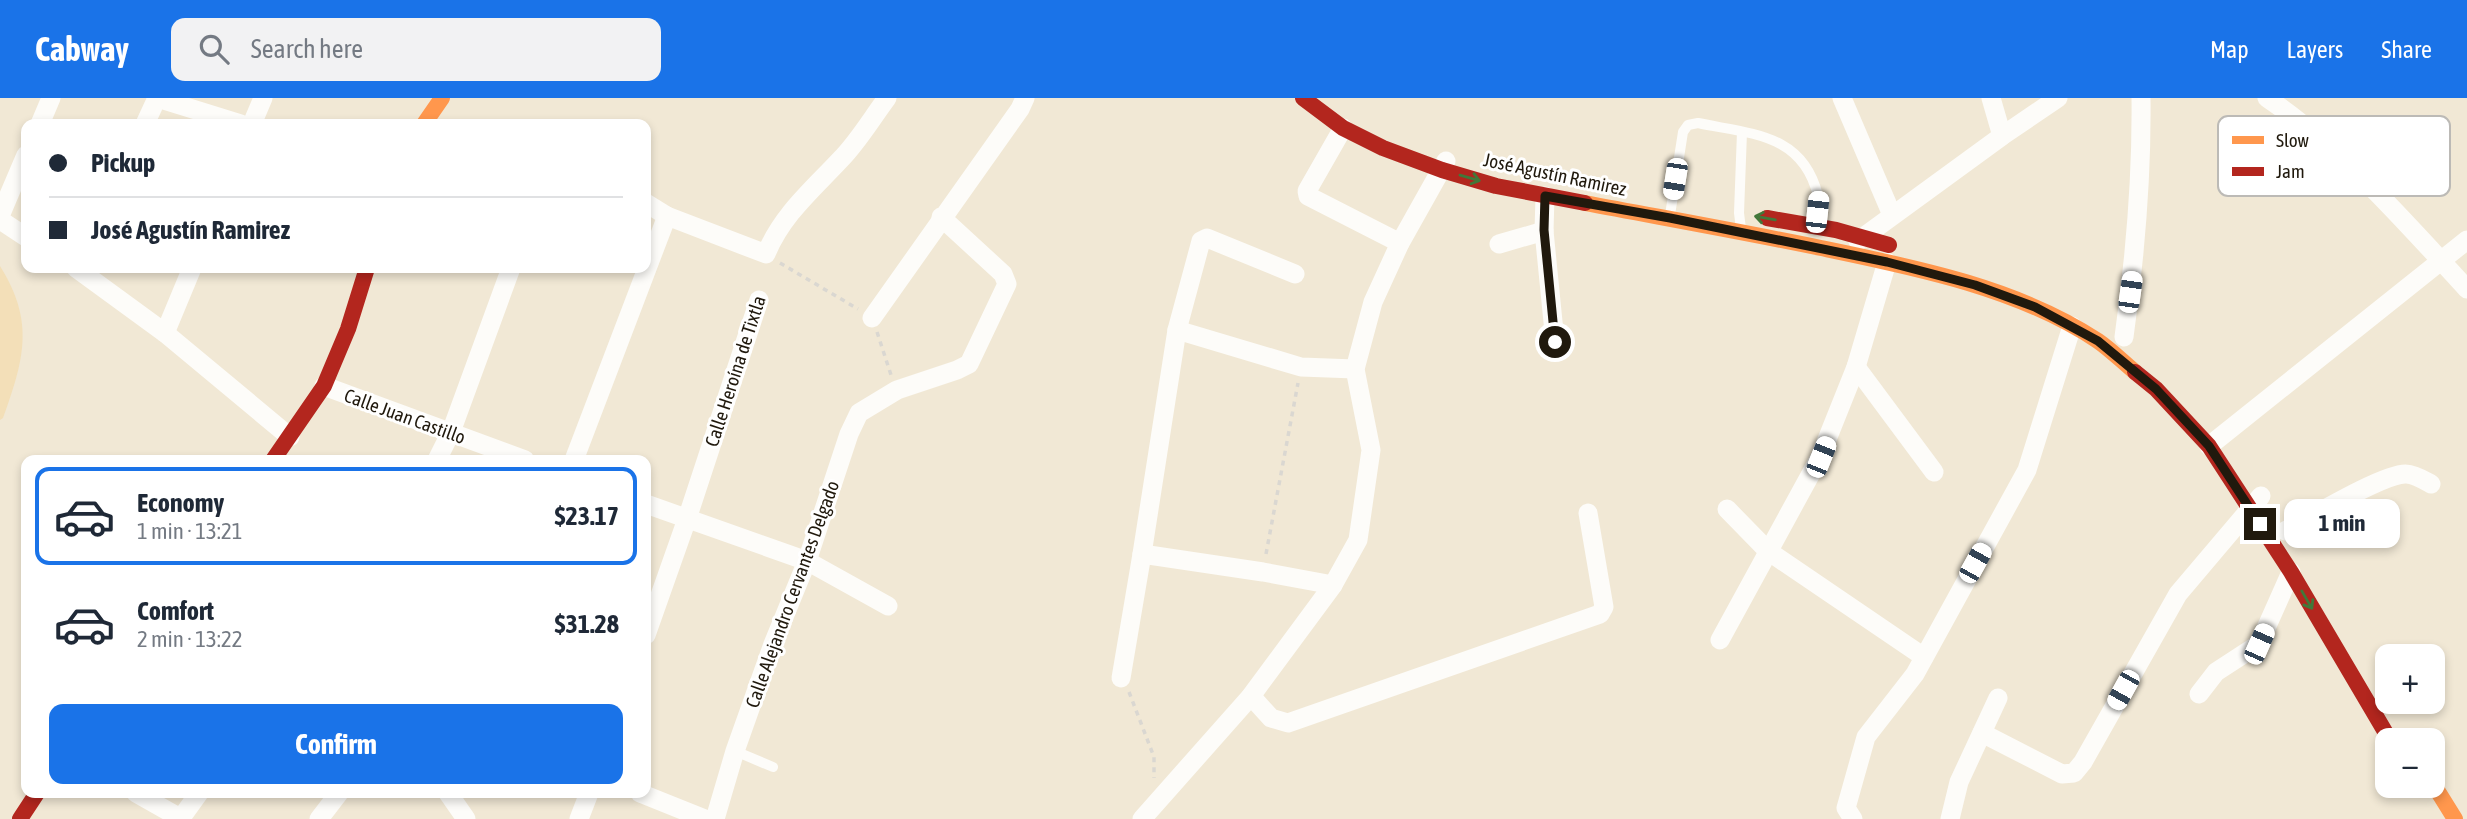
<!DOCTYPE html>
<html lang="en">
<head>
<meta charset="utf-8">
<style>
  body { margin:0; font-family:"Asap Condensed",sans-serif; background:#f2f2f3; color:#1f2937; height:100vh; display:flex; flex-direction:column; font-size:26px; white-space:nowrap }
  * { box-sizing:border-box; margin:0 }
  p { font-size:23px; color:#747a83 }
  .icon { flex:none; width:38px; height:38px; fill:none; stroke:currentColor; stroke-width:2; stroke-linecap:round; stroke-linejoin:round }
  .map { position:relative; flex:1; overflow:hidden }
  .details { position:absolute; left:21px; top:357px; width:630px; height:343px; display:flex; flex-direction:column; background:#fff; border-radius:14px; box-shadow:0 4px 10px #0003 }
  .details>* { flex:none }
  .guide { position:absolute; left:21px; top:21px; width:630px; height:154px; border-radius:14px; box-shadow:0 4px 10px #0003; display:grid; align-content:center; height:154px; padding:0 28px; background:#fff }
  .controls { position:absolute; left:2375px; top:546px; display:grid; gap:14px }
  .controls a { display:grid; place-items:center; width:70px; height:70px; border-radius:14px; background:#fff; box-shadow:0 4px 10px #0003; font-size:35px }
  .end { position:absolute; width:32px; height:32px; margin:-16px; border:9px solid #20190d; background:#fff; box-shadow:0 0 0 4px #fff }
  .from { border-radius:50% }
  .bubble { position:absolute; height:49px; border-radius:14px; background:#fff; box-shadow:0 4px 10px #0003; font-size:23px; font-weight:700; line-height:49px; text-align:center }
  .car { position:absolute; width:21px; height:42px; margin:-21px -10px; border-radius:9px; box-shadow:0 0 5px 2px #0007; background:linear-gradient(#fff 24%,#345 0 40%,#fff 0 76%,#345 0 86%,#fff 0) }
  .guide b { display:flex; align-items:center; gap:24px; height:66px; font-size:26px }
  .guide b+b { border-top:2px solid #e0e1e3 }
  .guide i { width:18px; height:18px; background:#1f2937 }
  ul { padding:12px 0 0; list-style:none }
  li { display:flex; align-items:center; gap:21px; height:98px; margin:0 14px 10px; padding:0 14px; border:4px solid transparent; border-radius:14px }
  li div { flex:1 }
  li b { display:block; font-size:26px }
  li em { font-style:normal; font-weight:700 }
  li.current { border-color:#1a73e8 }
  li>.icon { width:63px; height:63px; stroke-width:1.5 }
  .cta { display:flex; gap:14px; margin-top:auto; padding:14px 28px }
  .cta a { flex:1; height:80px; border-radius:14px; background:#1a73e8; color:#fff; font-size:28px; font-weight:700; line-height:80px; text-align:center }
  header { display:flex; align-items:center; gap:42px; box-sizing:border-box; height:98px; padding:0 35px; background:#1a73e8; color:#fff }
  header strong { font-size:33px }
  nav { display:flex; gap:38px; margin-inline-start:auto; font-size:24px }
  .search { width:490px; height:63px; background:#f2f2f3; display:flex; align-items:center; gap:18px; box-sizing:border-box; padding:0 24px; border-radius:14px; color:#747a83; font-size:26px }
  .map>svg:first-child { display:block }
</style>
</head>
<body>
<header>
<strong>Cabway</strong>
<div class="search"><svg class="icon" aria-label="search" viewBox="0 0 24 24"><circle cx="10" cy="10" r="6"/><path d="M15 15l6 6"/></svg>Search here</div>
<nav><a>Map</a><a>Layers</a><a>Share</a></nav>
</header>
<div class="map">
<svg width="2467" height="721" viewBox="0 0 2467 721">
  <rect width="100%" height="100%" fill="#f1e8d5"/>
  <path fill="#f3dfb8" d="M0,168c35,56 24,93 3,152l-3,2z"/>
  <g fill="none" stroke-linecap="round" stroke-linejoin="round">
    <g stroke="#dad7d1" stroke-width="3.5" stroke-dasharray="5 5" stroke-linecap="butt">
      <polyline points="780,165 858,211"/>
      <polyline points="877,234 891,277"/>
      <polyline points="1266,456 1298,285"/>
      <polyline points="1129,594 1154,659 1154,680"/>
    </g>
    <g stroke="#fdfcf9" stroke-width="10">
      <path d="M1670,117l13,-83 5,-7 10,-2c52,11 105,10 120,73 1,8 -2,18 -3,27"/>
      <polyline points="1741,131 1739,115 1742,34"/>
      <polyline points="735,653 773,669"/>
    </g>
    <g stroke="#fdfcf9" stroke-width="19">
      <polyline points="157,0 241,26"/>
      <polyline points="1842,0 1892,117"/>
      <polyline points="1991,0 2002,38"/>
      <path d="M2267,0c74,50 139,125 200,191"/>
      <polyline points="40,26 51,0"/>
      <polyline points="145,26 157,0"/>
      <polyline points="252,26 263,0"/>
      <polyline points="1343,30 1307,93 1308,98 1400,145"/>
      <polyline points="1545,98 1544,133 1555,244"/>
      <path d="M646,105l21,13 99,38c16,-39 46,-64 74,-94 18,-18 32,-42 47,-62"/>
      <polyline points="0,118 26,57"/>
      <polyline points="0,122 26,139"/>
      <polyline points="1858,143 2002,38 2058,0"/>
      <polyline points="1499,146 1544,133"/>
      <polyline points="76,170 165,235 290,339"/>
      <polyline points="1295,176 1207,140 1201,143 1177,232 1142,456 1263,474 1333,487"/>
      <polyline points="872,220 1020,11 1025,0"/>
      <polyline points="1177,232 1301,269 1355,271"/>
      <polyline points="165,235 192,170"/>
      <path d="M2124,239c11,-79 18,-158 17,-239"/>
      <polyline points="1856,269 1934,374"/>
      <polyline points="324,288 525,362"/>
      <polyline points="2209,348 2467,142"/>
      <polyline points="437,362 451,334 511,170"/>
      <polyline points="574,362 667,118"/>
      <polyline points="646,406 807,463 888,508"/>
      <polyline points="1727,411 1768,453 1924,559"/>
      <path d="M2285,433c23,-12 99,-58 121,-57 8,0 18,6 25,10"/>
      <polyline points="646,537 687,421 759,202"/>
      <polyline points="1720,542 1820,359 1856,269 1887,164"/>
      <polyline points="1121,580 1142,456"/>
      <polyline points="2199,596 2216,574 2259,546 2291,474"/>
      <polyline points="1251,598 1271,620 1288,625 1600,516 1604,509 1588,415"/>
      <polyline points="1982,635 2062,676 2074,675 2083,664 2178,496 2261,398"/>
      <polyline points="136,695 182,721"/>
      <polyline points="448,695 466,721"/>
      <polyline points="640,695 705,721"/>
      <polyline points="181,720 199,695"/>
      <polyline points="319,721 339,695"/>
      <polyline points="579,721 589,695"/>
      <polyline points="715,721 735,653 773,546 807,463 849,336 859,315 897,292 957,272 969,266 1007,186 1003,176 941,119"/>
      <polyline points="1142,721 1251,598 1333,487 1358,442 1371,352 1355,271 1373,204 1400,145 1446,63"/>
      <polyline points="1853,721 1846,710 1866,639 1915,576 2027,372 2072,228"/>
      <polyline points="1950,721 1959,684 1998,600"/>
    </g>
    <g stroke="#ff974d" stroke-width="16">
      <polyline points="424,26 442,0"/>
      <path d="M1585,105c79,15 158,29 236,45 92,19 198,40 277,93 13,9 25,21 37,31"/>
      <polyline points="2432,684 2455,721"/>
    </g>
    <g stroke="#b3261e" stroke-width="16">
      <polyline points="1303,0 1343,30 1383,50 1442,72 1496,88 1585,105"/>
      <polyline points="1767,120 1836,132 1889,147"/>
      <polyline points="2135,274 2156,291 2209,348 2291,474 2390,642"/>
      <polyline points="273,362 324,288 348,231 367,170"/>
      <polyline points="20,721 37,695"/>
    </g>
  </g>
  <defs><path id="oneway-shaft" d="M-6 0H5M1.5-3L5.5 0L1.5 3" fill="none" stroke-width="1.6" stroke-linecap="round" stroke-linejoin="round" transform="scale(1.75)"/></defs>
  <g stroke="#42783a">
    <use href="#oneway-shaft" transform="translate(1470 80) rotate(16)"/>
    <use href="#oneway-shaft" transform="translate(1765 120) rotate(-170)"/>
    <use href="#oneway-shaft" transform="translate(2307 502) rotate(60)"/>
  </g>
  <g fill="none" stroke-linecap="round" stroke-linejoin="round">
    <polyline stroke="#20190d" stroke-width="9" points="1555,244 1544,132 1545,98 1670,120 1887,164 1975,187 2035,209 2098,243 2156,291 2209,348 2260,426"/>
  </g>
  <g text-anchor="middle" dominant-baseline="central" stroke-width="6" stroke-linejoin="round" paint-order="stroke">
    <g font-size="19" fill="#20190d" stroke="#fff">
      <text transform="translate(1555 76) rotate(12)">José Agustín Ramirez</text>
      <text transform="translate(735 273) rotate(-72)">Calle Heroína de Tixtla</text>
      <text transform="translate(405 318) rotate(20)">Calle Juan Castillo</text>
      <text transform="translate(792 496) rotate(-70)">Calle Alejandro Cervantes Delgado</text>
    </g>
  </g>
  <rect x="2218" y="18" width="232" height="80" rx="10" fill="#fff" stroke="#bcbab6" stroke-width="2"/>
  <rect x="2232" y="38" width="32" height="8" fill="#ff974d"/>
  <rect x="2232" y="69" width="32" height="9" fill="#b3261e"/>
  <g font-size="19" fill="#20190d">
    <text x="2276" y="49">Slow</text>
    <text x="2276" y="80">Jam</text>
  </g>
</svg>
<div class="controls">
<a>+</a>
<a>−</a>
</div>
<i class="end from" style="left:1555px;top:244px"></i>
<i class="end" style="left:2260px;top:426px"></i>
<div class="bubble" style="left:2284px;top:401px;width:116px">1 min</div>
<i class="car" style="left:1675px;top:81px;rotate:189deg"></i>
<i class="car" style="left:1817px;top:114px;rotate:6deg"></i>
<i class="car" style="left:2130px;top:194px;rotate:8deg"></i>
<i class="car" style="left:1821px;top:359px;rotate:22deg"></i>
<i class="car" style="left:1975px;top:465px;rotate:29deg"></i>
<i class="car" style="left:2259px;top:546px;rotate:24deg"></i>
<i class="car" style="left:2123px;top:592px;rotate:209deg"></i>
<div class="guide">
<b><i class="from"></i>Pickup</b>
<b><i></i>José Agustín Ramirez</b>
</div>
<section class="details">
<ul>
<li class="current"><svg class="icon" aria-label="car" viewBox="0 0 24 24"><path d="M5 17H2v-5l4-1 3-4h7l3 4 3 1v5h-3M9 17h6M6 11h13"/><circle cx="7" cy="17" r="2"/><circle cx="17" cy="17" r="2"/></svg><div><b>Economy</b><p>1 min · 13:21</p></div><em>$23.17</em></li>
<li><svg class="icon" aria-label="car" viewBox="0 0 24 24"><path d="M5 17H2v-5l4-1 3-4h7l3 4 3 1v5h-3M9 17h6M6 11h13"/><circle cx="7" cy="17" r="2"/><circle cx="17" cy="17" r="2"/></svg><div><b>Comfort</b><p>2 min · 13:22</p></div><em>$31.28</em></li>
</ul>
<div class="cta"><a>Confirm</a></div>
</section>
</div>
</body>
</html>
